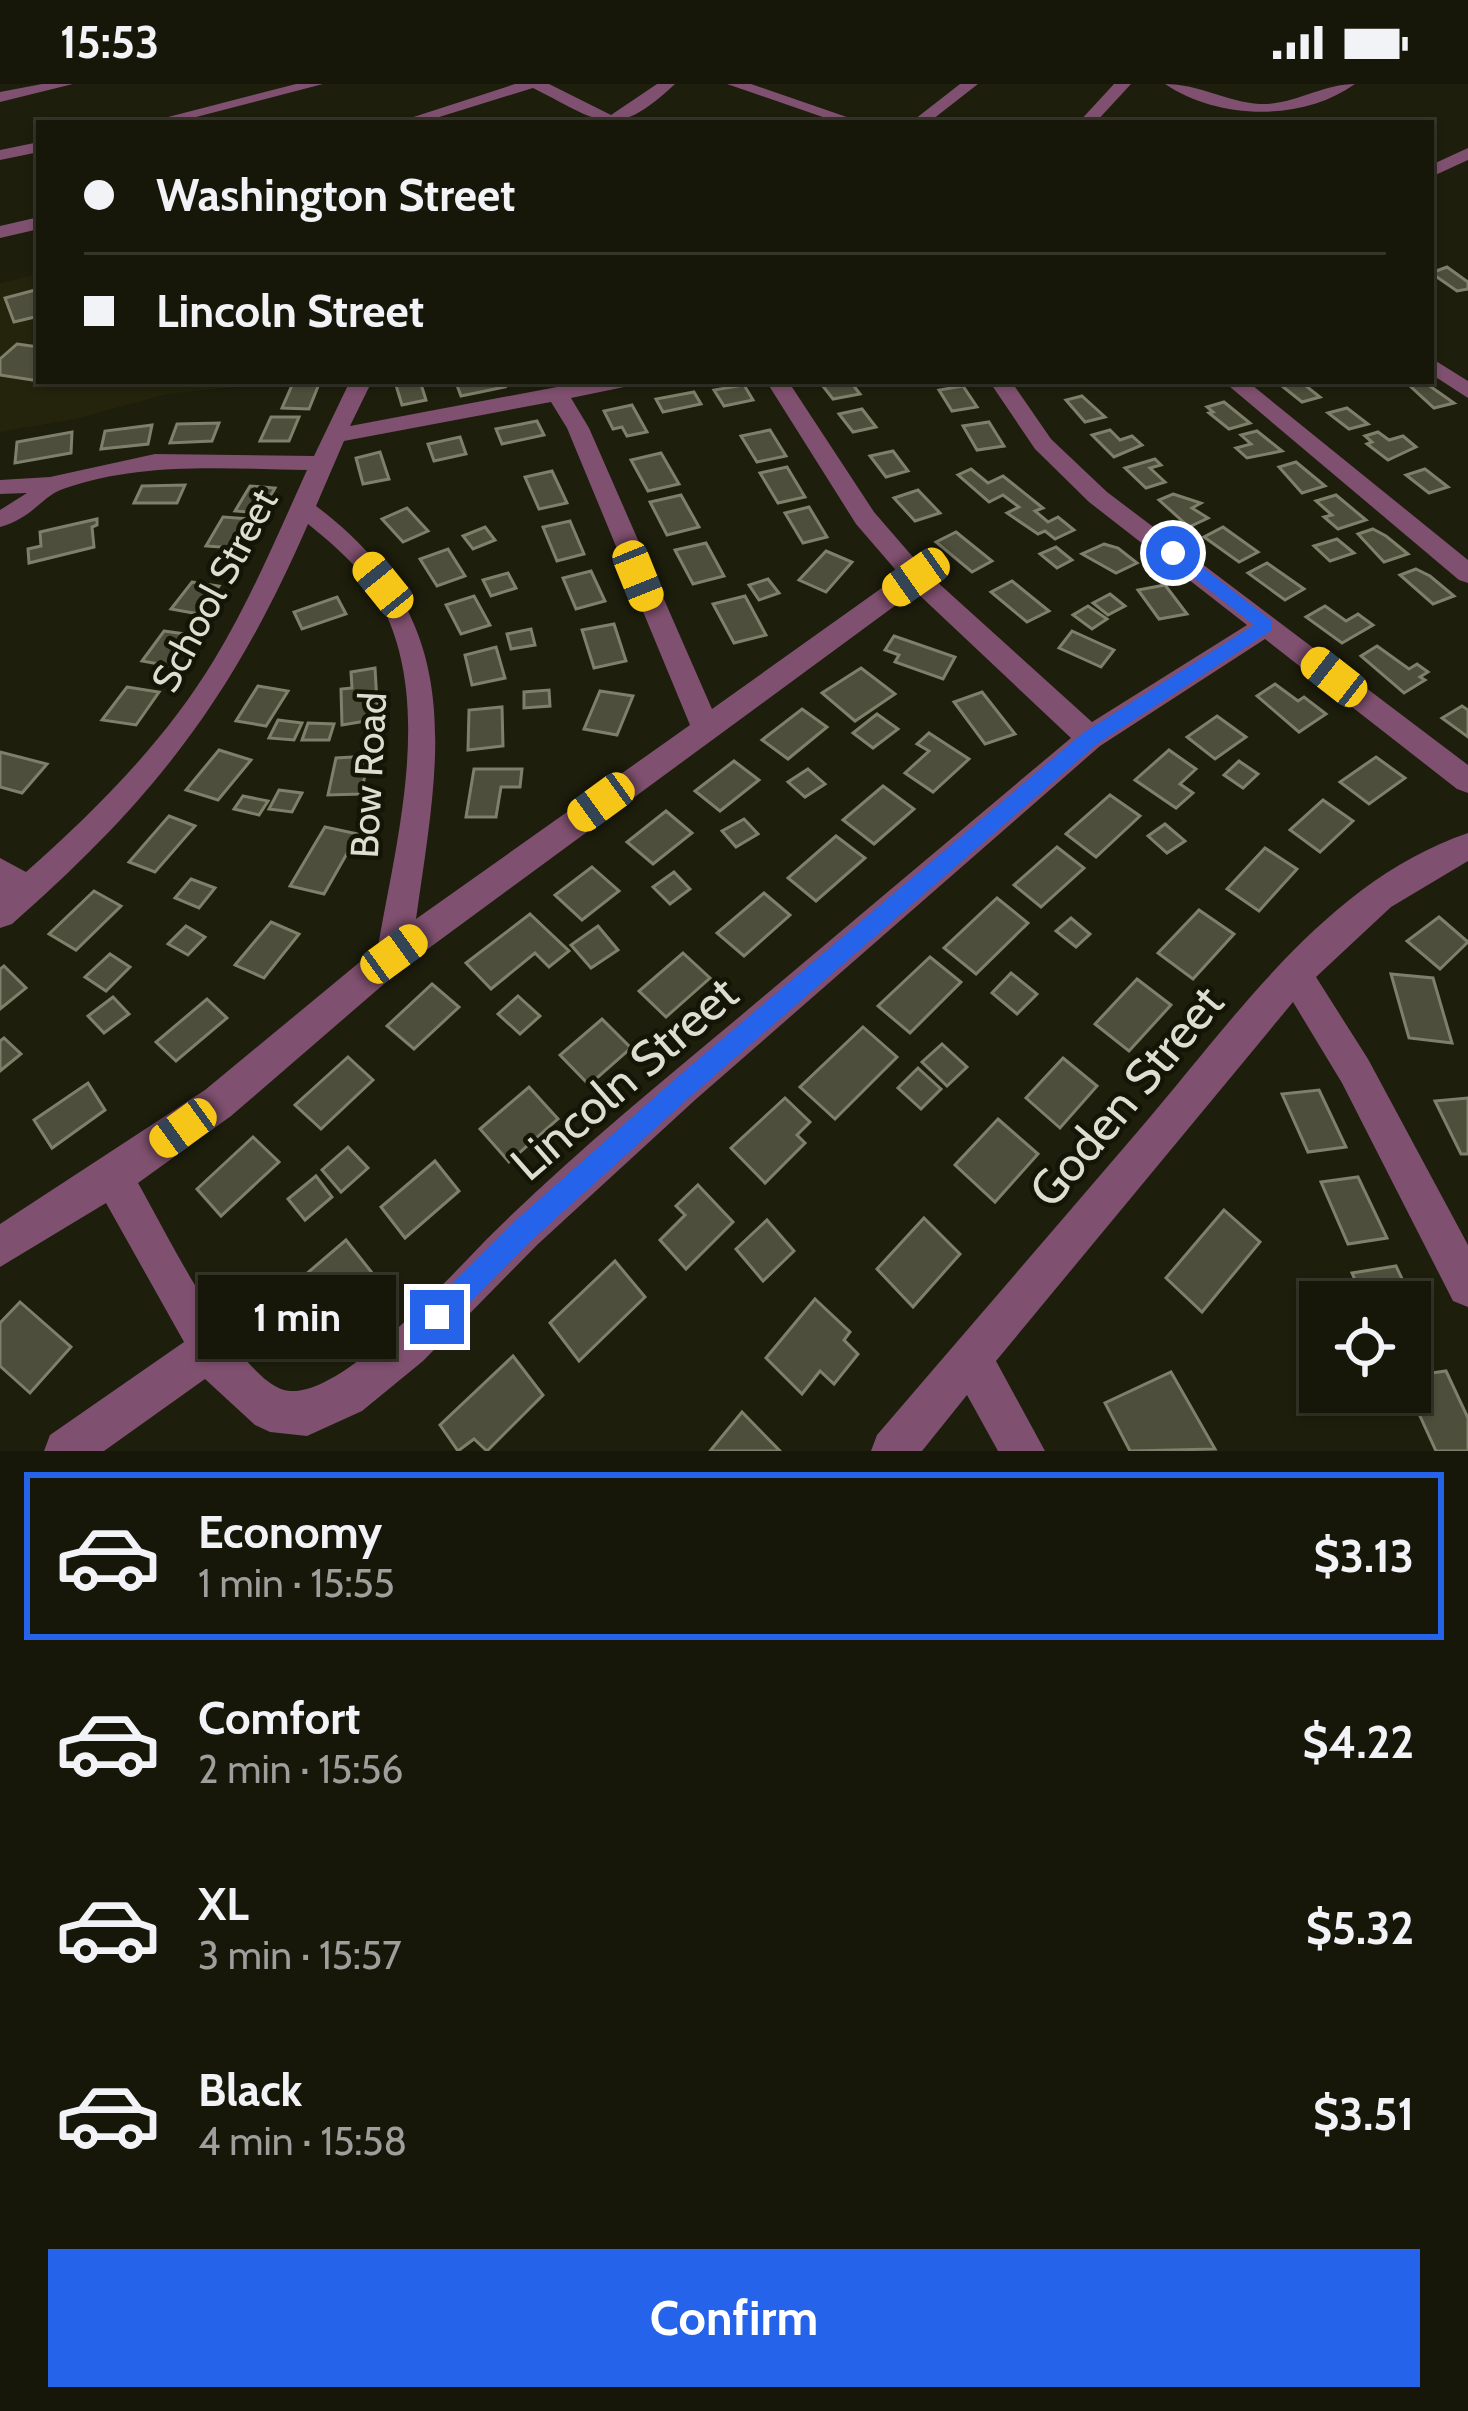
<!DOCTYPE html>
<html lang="en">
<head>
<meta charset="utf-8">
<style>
  body { margin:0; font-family:Cabin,sans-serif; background:#232317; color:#f1f3f6; height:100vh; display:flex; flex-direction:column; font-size:45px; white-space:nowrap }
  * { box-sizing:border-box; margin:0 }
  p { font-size:39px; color:#9e9f9c }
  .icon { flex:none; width:66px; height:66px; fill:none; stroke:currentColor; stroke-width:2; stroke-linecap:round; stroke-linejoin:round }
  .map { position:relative; height:1367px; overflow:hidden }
  .details { display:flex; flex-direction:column; background:#161609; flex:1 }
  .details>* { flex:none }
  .top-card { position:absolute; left:36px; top:36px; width:1398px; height:264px; border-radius:0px; box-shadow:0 3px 9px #0004,0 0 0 3px #35352a; display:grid; align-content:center; height:264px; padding:0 48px; background:#161609 }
  .tools { position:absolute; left:1299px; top:1197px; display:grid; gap:24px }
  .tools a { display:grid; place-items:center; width:132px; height:132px; border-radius:0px; background:#161609; box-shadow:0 3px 9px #0004,0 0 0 3px #35352a; font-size:60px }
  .end { position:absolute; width:54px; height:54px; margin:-27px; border:15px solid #2563eb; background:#fff; box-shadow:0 0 0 6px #fff }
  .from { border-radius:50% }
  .bubble { position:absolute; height:84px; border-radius:0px; background:#161609; box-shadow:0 3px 9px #0004,0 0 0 3px #35352a; font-size:39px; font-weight:800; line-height:84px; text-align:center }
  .car { position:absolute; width:36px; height:72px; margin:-36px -18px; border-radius:15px; box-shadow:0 0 9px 3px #0007; background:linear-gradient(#f5c518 24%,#345 0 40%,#f5c518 0 76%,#345 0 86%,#f5c518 0) }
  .top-card b { display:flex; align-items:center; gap:42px; height:114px; font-size:45px }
  .top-card b+b { border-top:3px solid #35352a }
  .top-card i { width:30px; height:30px; background:#f1f3f6 }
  ul { padding:21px 0 0; list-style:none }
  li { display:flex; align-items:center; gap:36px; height:168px; margin:0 24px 18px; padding:0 24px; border:6px solid transparent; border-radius:0px }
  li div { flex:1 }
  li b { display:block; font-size:45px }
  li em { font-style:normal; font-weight:800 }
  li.active { border-color:#2563eb }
  li>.icon { width:108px; height:108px; stroke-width:1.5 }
  .button { display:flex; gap:24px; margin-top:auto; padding:24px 48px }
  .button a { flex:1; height:138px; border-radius:0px; background:#2563eb; color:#fff; font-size:48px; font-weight:800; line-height:138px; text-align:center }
  .status { display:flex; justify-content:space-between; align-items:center; height:84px; padding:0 60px; background:#161609; direction:ltr }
  .status svg { height:33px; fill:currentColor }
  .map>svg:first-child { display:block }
</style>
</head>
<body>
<div class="status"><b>15:53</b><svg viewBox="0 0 49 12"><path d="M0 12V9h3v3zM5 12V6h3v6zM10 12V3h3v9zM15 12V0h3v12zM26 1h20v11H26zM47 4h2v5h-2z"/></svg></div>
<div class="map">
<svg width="1468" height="1367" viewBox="0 0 1468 1367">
  <rect width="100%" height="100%" fill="#1d1e0c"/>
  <polygon fill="#23240b" points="39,190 39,297 290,297 167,310 76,335 0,348 0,199"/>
  <g fill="#4d4e3b" stroke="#7f806b" stroke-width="3">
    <polygon points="1447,183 1468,198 1468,205 1457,207 1431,189"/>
    <polygon points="39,205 39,232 14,238 5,214"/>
    <polygon points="17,260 39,263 39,297 61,297 58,300 0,291 0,275"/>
    <polygon points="420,297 426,316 402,321 395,298"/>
    <polygon points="502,297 505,303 461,312 456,299"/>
    <polygon points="819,297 850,297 860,310 833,315"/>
    <polygon points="1277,298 1301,298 1320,313 1302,318"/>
    <polygon points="1424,298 1454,319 1434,324 1410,302"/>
    <polygon points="293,299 319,300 309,325 282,324"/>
    <polygon points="744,301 753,316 724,322 714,306"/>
    <polygon points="963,302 977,323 952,327 939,306"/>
    <polygon points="694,308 701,320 663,328 656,315"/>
    <polygon points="1082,312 1105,333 1085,338 1066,316"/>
    <polygon points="1224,318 1250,339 1229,345 1209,329 1213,328 1207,323"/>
    <polygon points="632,321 647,348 627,352 622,343 613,345 604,327"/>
    <polygon points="1347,324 1368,340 1349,345 1328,329"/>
    <polygon points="862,325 876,343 853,348 839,330"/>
    <polygon points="271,333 299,333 289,357 260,357"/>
    <polygon points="537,337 544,351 502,360 496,345"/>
    <polygon points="989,338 1004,362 977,366 963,342"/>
    <polygon points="219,339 212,357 170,359 177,340"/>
    <polygon points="152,341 148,360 101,365 105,347"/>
    <polygon points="770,346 786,372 757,378 741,352"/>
    <polygon points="1110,346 1120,356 1132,352 1142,361 1114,373 1092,351"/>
    <polygon points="1257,347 1282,367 1247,374 1236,364 1251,360 1241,351"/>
    <polygon points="72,348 71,369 15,379 17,358"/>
    <polygon points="1378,348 1389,356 1403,352 1416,363 1388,376 1367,360 1372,358 1365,352"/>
    <polygon points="460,353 466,370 434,377 428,360"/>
    <polygon points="893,367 908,387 886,393 870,372"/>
    <polygon points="380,368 389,395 363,400 356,374"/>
    <polygon points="661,369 679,400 648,407 631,376"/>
    <polygon points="1155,375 1161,381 1150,384 1165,398 1146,404 1125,384"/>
    <polygon points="1296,378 1325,402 1302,409 1279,383"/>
    <polygon points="787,383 805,413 778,419 760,389"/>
    <polygon points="971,385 988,399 1003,392 1043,424 1035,427 1048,438 1058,433 1074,446 1055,455 1045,447 1038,450 1007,429 1019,423 1003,411 989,418 958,391"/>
    <polygon points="1425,385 1448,403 1429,409 1406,391"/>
    <polygon points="552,387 567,419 539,425 525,393"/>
    <polygon points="185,401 177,419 134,419 142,402"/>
    <polygon points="250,402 275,404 261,429 235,427"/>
    <polygon points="918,406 940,429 915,437 894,414"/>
    <polygon points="1173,410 1201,419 1192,424 1208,434 1189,443 1159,416"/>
    <polygon points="681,411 699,443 667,451 650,418"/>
    <polygon points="1336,411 1366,436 1338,445 1324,433 1332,431 1316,417"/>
    <polygon points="809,423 827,453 803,459 785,429"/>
    <polygon points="407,424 428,447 403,458 382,435"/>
    <polygon points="223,433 251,435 234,464 206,462"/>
    <polygon points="97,435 97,441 92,443 94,463 29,479 28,465 41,462 40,448"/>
    <polygon points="570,437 584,470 557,477 543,443"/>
    <polygon points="485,443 495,456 473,465 463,452"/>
    <polygon points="1223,443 1258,468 1239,478 1204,453"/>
    <polygon points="1373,445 1386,452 1408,470 1384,478 1358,450"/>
    <polygon points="956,448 992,477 972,488 936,458"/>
    <polygon points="1337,455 1354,469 1330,477 1314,462"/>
    <polygon points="706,459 724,492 693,500 675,466"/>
    <polygon points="1104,460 1118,464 1137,479 1116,489 1082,470"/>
    <polygon points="1056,463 1072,476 1057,484 1040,470"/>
    <polygon points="448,465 465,492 437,502 420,475"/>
    <polygon points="826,467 852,478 826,508 799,496"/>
    <polygon points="1267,479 1304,505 1285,516 1248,489"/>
    <polygon points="1416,485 1430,492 1454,512 1433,520 1400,491"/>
    <polygon points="591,487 605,517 576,525 563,494"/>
    <polygon points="508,489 516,504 491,512 483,496"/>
    <polygon points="768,495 779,509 759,516 749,501"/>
    <polygon points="1012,497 1049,527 1027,538 991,508"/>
    <polygon points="192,498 219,502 199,530 171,525"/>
    <polygon points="1165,501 1187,530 1159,535 1138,506"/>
    <polygon points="1110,510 1125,522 1108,531 1093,519"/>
    <polygon points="474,512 490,541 461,550 446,521"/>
    <polygon points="745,512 766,551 734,559 713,520"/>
    <polygon points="337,513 346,530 302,545 294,528"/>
    <polygon points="1088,522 1107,535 1092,545 1073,531"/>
    <polygon points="1325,522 1346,537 1358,530 1373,541 1342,559 1306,533"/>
    <polygon points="614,540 626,577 594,584 582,546"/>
    <polygon points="531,545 535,561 511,565 507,550"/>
    <polygon points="164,547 192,551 170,582 142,577"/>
    <polygon points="1072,547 1114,566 1101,583 1059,564"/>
    <polygon points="894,552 955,573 943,595 895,578 899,571 885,566"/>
    <polygon points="1377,562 1409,585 1417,580 1428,588 1420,593 1425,596 1404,609 1361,572"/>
    <polygon points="496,563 505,594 472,601 465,571"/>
    <polygon points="375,584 378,635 342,641 341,605 352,604 351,588"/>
    <polygon points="861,584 895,610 855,637 822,609"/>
    <polygon points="1275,600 1298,617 1304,613 1326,630 1299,648 1257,612"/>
    <polygon points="258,602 288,607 266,642 236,637"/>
    <polygon points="127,603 159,608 136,641 102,636"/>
    <polygon points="549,606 550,622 524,624 524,608"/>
    <polygon points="600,607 633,612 617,651 584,645"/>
    <polygon points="982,608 1015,650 985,660 954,618"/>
    <polygon points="1462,622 1468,626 1468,653 1442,634"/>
    <polygon points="502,623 503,662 468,666 469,626"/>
    <polygon points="802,625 827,643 788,675 762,656"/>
    <polygon points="877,630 898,645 873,664 853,649"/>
    <polygon points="1217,632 1246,653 1215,675 1187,653"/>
    <polygon points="278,636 302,639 294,656 269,654"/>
    <polygon points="308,639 334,640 329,656 302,656"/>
    <polygon points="929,649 969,675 933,708 905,689 929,667 917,660"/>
    <polygon points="219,666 251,676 218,716 186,706"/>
    <polygon points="1169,666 1196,685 1180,700 1193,709 1176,724 1135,696"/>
    <polygon points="0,668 47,680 22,709 0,703"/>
    <polygon points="369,672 361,710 328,711 336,674"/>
    <polygon points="1376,673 1405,694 1369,720 1340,698"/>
    <polygon points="734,677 759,696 720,727 695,707"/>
    <polygon points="1239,677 1258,690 1243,704 1224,691"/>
    <polygon points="474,685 522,685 520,703 501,703 496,733 466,733"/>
    <polygon points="808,685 825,700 805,713 788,698"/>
    <polygon points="883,702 914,725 874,760 843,736"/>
    <polygon points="279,706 302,709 292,728 269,725"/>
    <polygon points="1110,711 1140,732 1096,773 1066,750"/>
    <polygon points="243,712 268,717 259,731 234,725"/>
    <polygon points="1323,716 1353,737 1320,768 1290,746"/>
    <polygon points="666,727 692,749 653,780 627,758"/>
    <polygon points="169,732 195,742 155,788 129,778"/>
    <polygon points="744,735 758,750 736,763 722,747"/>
    <polygon points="1165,740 1185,757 1167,769 1148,752"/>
    <polygon points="325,743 358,750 324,810 290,802"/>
    <polygon points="836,752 865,774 816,817 788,794"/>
    <polygon points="1057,763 1084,784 1041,823 1014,801"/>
    <polygon points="1265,764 1297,785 1259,827 1227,805"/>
    <polygon points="592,783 619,807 582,836 555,811"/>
    <polygon points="674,788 690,805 670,820 653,803"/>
    <polygon points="191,795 215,804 199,824 175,814"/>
    <polygon points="94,807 121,822 76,866 49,850"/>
    <polygon points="764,809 790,831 744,872 717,849"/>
    <polygon points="997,814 1028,839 976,890 944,864"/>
    <polygon points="1199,826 1234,850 1193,895 1158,869"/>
    <polygon points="530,830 569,867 549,883 535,869 491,905 466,879"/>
    <polygon points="1439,833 1468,858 1440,885 1407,857"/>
    <polygon points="1071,834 1090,850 1076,863 1056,847"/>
    <polygon points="271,838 299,850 264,894 235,881"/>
    <polygon points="186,842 205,853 188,871 168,860"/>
    <polygon points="598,842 618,866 591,884 571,861"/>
    <polygon points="683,869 710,894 666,933 639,907"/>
    <polygon points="110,870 130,883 106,907 85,893"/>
    <polygon points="930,873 961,898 910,949 878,922"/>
    <polygon points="4,882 26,904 0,925 0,885"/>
    <polygon points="1011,889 1037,910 1017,930 992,909"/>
    <polygon points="1391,890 1433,894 1452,959 1409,954"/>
    <polygon points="1137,895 1171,921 1129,967 1095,940"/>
    <polygon points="432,900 459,923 414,965 387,942"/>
    <polygon points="518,912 540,932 520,950 498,930"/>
    <polygon points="113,913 129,930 104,949 88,932"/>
    <polygon points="207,915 227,934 176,977 156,958"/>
    <polygon points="602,935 631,964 589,1001 560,971"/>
    <polygon points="863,943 897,973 835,1035 800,1003"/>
    <polygon points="4,954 21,970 0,987 0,957"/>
    <polygon points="942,960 967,983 947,1002 922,978"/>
    <polygon points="348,973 373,996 321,1045 295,1021"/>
    <polygon points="1063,974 1097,1002 1060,1044 1026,1014"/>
    <polygon points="918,984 941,1005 921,1025 898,1004"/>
    <polygon points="88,999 105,1026 52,1064 34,1036"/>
    <polygon points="529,1003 558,1035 509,1078 480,1045"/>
    <polygon points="1319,1006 1346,1063 1308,1068 1282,1010"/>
    <polygon points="785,1014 810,1038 797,1051 805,1059 765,1099 731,1064"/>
    <polygon points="1468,1014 1468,1070 1461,1070 1435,1017"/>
    <polygon points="998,1035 1038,1070 995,1118 955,1081"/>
    <polygon points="253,1053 279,1078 221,1132 197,1105"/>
    <polygon points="348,1063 368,1084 341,1108 322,1086"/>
    <polygon points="435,1077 459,1107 405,1154 381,1123"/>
    <polygon points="316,1092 332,1113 305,1136 288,1115"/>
    <polygon points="1358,1093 1387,1154 1348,1160 1321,1098"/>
    <polygon points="698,1101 733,1138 686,1185 660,1156 685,1131 676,1122"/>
    <polygon points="1224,1126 1260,1158 1202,1228 1166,1194"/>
    <polygon points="924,1134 960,1170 913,1223 877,1185"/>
    <polygon points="767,1136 794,1167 763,1197 736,1165"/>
    <polygon points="346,1156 373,1190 316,1240 291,1203"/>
    <polygon points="615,1177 645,1213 579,1277 550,1239"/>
    <polygon points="1396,1182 1430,1254 1410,1257 1410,1218 1365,1218 1352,1189"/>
    <polygon points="815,1215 850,1248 844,1256 858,1270 834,1300 820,1287 802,1310 766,1274"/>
    <polygon points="20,1218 71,1263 30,1309 0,1282 0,1239"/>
    <polygon points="513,1272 543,1311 487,1367 474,1355 458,1367 440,1341"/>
    <polygon points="1446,1287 1468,1334 1468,1367 1436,1367 1409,1308 1410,1292"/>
    <polygon points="1171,1288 1215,1365 1130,1367 1105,1319"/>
    <polygon points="742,1328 780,1367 710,1367"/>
  </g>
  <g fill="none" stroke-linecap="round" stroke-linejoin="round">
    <g fill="#7f506f" fill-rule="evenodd">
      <polygon points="42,0 73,0 0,18 0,8"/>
      <polygon points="296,0 323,0 173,39 145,39"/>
      <path d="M515,0h34l62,31 46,-31h18c-62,58 -74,38 -142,4l-113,35h-25z"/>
      <polygon points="727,0 751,0 864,39 840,39"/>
      <polygon points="960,0 978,0 928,39 910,39"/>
      <polygon points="1114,0 1131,0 1095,39 1078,39"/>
      <path d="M1165,0c34,0 62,18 95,20 34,1 62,-20 95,-20 -53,38 -137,36 -190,0z"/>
      <polygon points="39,58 39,68 0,76 0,66"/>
      <polygon points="1468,64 1468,76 1431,93 1431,81"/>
      <polygon points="39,133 39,145 0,154 0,142"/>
      <polygon points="1431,274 1468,297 1468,314 1431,290"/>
      <path d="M350,297h22l-22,45 239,-45h43l-3,5 -58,12 18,30 123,281 188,-134 -44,-51 -90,-143h22l86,131 51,59 167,151 155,-97 -158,-123 -54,-53 -46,-68h22l40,58 56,53 361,273v28l-11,-4 -192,-150 -165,107 -405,354 -158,145 -114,116 -61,50 -55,25 -37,-4 -15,-7 -50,-46 -101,72h-60l6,-16 134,-93 -78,-139 -106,64v-43l205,-134 173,-143c19,-112 62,-263 -10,-364 -16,-23 -38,-41 -60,-59 -76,175 -154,275 -296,400l-12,4v-70l26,14c71,-63 139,-131 188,-212 37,-61 64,-126 93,-190 -81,-1 -165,-9 -244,19 -21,7 -30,29 -63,38v-17l27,-17 -27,1v-14l50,-3 105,-23 159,2zM551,318l16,26 123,297 -274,194c24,-168 53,-298 -100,-413l28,-65zM915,507l156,147c-111,93 -222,186 -333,280 -83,69 -168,139 -245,215 -37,36 -159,177 -212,156 -47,-18 -116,-159 -143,-206l93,-67 175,-151z"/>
      <polygon points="1223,297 1247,297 1468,476 1468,499 1459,496"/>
      <path d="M1468,749v28l-77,46 -75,70 52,82 100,186v62l-15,-6 -111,-218 -49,-81 -297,359 49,90h-47l-31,-56 -45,56h-51l6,-16c87,-102 175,-203 262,-305 94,-109 187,-249 329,-297z"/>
    </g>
  </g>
  <polygon fill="#2563eb" points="1167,465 1179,465 1272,537 1272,546 1097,660 691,1012 532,1156 446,1243 437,1247 427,1243 423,1233 427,1224 514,1138 674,996 1083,649 1254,541 1167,473"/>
  <g text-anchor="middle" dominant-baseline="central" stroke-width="9" stroke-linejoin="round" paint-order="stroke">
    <g font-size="39" fill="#ddded2" stroke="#141505">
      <text transform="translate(214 506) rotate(-62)">School Street</text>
      <text transform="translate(368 691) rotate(-87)">Bow Road</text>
    </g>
    <g font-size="48" fill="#ddded2" stroke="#141505">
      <text transform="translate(624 994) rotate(-41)">Lincoln Street</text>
      <text transform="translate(1126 1012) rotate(-50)">Goden Street</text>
    </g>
  </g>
</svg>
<div class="tools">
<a><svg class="icon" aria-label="locate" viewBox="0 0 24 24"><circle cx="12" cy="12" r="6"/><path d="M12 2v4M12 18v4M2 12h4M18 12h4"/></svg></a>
</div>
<i class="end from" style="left:1173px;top:469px"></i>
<i class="end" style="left:437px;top:1233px"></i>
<div class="bubble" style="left:198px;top:1191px;width:198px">1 min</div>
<i class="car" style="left:638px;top:492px;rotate:158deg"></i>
<i class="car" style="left:916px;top:493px;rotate:235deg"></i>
<i class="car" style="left:383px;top:501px;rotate:321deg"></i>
<i class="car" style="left:1334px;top:593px;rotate:308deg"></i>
<i class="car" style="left:601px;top:718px;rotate:234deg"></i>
<i class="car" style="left:394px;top:870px;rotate:54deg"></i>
<i class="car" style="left:183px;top:1044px;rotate:234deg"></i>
<div class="top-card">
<b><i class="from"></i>Washington Street</b>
<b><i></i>Lincoln Street</b>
</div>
</div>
<section class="details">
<ul>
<li class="active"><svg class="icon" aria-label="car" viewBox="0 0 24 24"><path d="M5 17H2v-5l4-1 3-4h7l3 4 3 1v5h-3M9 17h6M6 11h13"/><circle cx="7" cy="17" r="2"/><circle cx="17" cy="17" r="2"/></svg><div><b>Economy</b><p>1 min · 15:55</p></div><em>$3.13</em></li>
<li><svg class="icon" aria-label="car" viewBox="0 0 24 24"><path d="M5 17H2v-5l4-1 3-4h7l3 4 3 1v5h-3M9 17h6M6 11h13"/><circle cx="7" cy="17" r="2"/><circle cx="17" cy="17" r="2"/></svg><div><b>Comfort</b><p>2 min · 15:56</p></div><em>$4.22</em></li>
<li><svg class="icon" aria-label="car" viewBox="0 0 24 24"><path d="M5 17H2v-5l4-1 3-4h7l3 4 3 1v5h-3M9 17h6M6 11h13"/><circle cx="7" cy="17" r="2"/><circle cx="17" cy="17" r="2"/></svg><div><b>XL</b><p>3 min · 15:57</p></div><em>$5.32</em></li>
<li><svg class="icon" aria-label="car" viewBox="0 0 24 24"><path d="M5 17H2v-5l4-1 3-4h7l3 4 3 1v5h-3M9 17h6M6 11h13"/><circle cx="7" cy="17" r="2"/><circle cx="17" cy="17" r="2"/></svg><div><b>Black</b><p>4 min · 15:58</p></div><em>$3.51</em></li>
</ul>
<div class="button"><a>Confirm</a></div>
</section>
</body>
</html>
